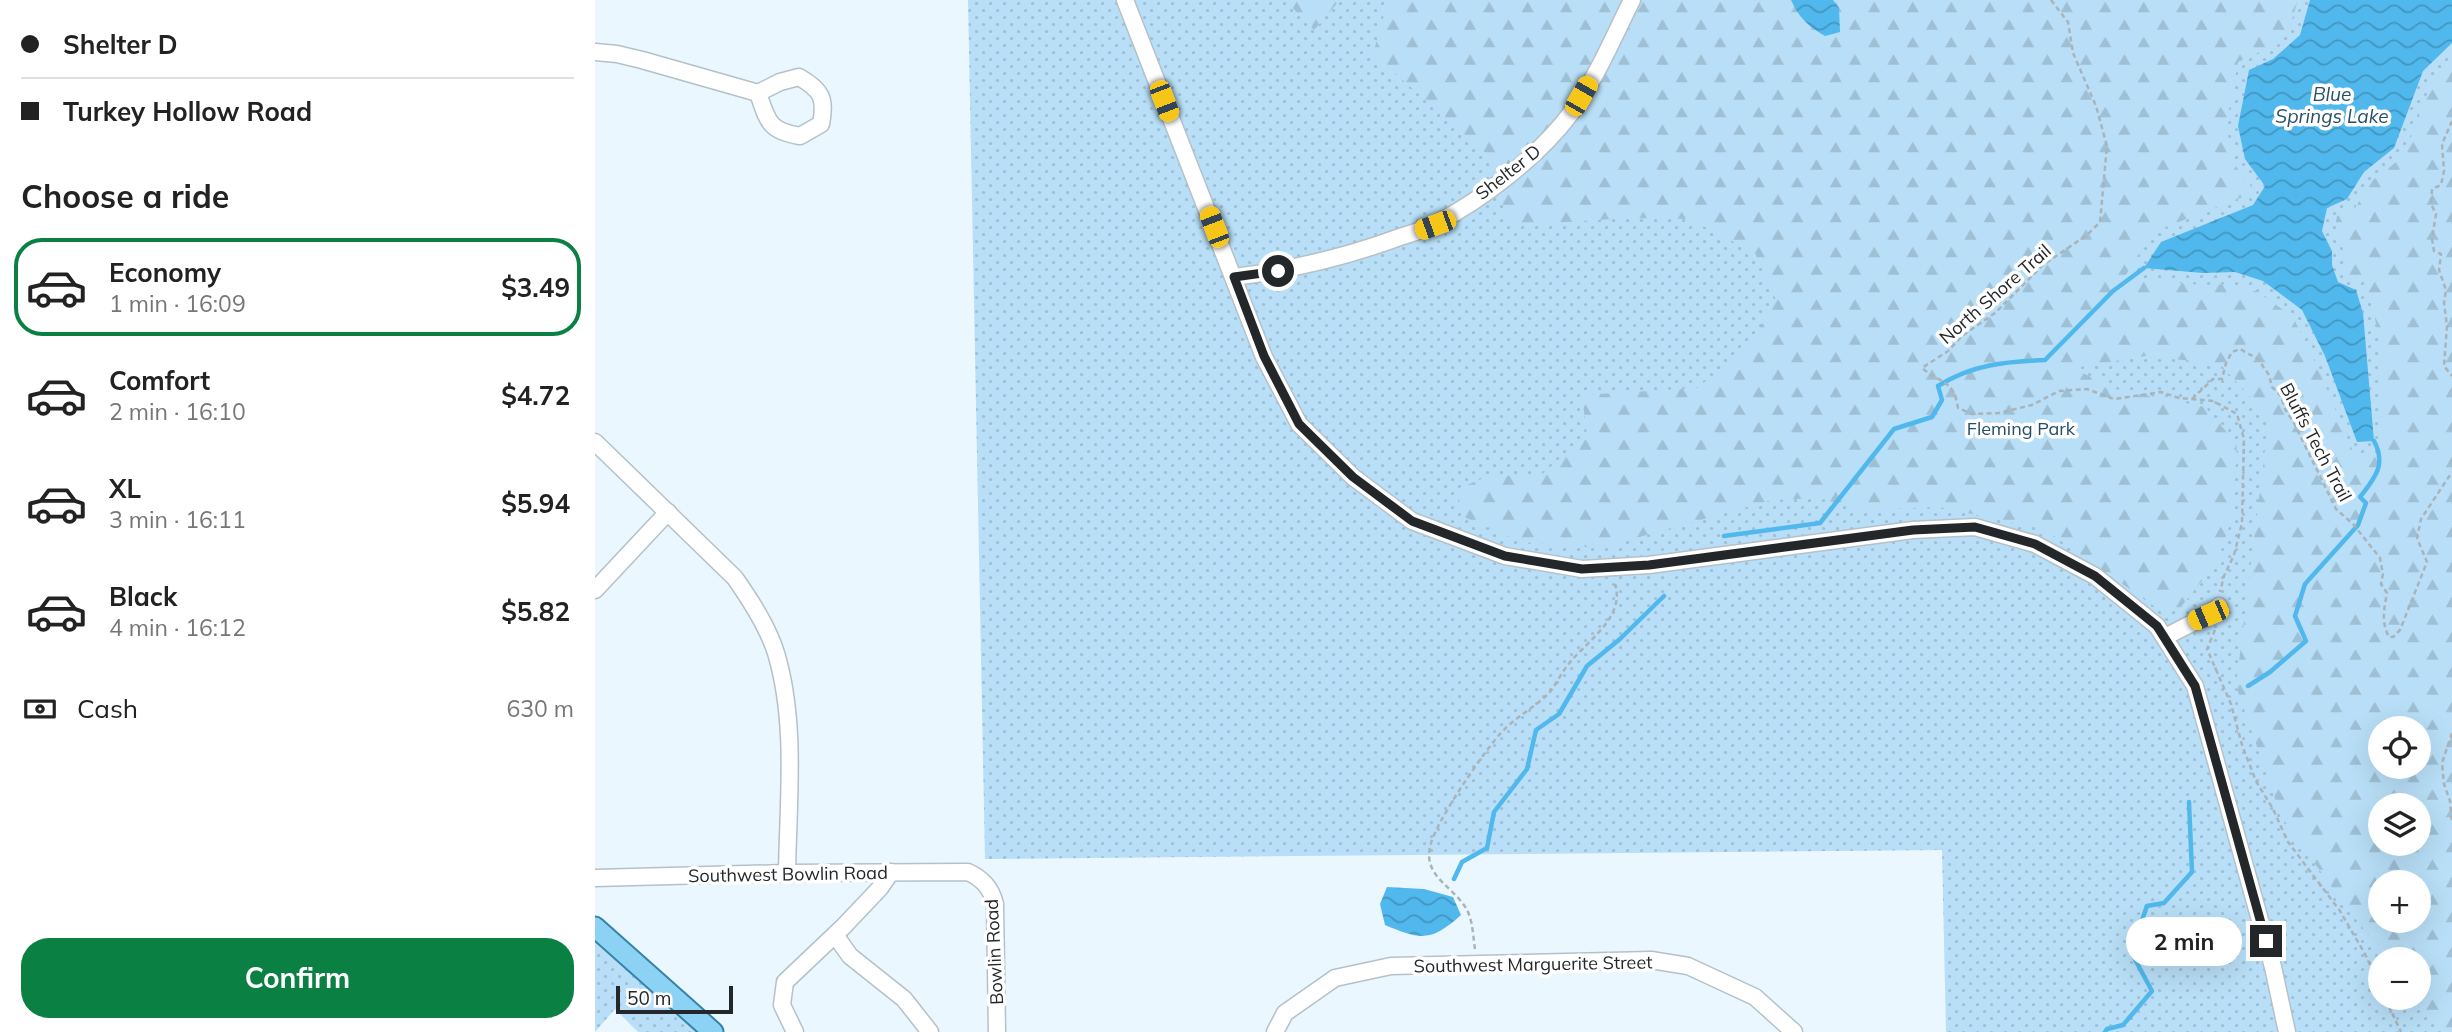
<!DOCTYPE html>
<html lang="en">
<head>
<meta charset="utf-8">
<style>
  body { margin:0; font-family:Mulish,sans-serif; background:#f2f2f2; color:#222; height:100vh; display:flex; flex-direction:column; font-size:26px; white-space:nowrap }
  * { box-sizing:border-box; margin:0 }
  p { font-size:23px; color:#767676 }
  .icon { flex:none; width:38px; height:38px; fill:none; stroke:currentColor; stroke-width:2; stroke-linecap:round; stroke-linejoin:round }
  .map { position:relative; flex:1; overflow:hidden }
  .details { display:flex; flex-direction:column; background:#fff; width:595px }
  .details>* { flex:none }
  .guide { display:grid; align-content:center; height:154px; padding:0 21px; background:#fff }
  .tools { position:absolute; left:1773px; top:716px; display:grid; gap:14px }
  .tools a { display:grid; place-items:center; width:63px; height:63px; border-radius:50%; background:#fff; box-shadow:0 7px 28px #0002; font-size:35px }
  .scale { position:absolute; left:21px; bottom:18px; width:117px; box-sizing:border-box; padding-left:7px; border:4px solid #23272a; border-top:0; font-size:19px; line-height:24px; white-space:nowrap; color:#23272a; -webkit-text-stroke:5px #fff; paint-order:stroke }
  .end { position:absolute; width:32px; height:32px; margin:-16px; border:9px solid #23272a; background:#fff; box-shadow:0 0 0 4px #fff }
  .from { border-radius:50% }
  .bubble { position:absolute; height:49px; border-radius:24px; background:#fff; box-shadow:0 7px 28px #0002; font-size:23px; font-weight:700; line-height:49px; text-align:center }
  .car { position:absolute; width:21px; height:42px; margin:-21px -10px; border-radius:9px; box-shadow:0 0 5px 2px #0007; background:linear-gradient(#f5c518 24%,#345 0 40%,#f5c518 0 76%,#345 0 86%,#f5c518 0) }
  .guide b { display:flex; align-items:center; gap:24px; height:66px; font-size:26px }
  .guide b+b { border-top:2px solid #e0e0e0 }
  .guide i { width:18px; height:18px; background:#222 }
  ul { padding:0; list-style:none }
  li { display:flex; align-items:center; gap:21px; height:98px; margin:0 14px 10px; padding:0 7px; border:4px solid transparent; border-radius:28px }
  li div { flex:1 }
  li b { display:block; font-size:26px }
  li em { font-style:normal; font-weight:700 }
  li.on { border-color:#0b8043 }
  li>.icon { width:63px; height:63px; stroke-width:1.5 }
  h2 { padding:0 21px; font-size:32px; line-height:84px }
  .pay { display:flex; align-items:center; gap:18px; height:77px; padding:0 21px; font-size:26px }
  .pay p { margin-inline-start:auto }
  .cta { display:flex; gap:14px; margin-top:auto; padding:14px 21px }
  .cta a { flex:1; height:80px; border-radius:28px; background:#0b8043; color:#fff; font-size:28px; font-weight:700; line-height:80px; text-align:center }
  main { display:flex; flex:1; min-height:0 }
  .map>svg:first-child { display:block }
</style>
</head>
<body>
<main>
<section class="details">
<div class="guide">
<b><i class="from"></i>Shelter D</b>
<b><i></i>Turkey Hollow Road</b>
</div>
<h2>Choose a ride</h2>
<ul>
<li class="on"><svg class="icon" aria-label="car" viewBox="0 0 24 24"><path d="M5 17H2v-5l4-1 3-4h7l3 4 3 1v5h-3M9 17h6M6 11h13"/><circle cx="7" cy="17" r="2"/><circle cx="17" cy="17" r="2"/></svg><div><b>Economy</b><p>1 min · 16:09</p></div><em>$3.49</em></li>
<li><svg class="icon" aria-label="car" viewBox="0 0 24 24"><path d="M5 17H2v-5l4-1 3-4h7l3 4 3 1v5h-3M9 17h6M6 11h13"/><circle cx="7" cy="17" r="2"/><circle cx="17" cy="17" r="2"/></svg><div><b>Comfort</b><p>2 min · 16:10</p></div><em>$4.72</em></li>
<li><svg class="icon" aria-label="car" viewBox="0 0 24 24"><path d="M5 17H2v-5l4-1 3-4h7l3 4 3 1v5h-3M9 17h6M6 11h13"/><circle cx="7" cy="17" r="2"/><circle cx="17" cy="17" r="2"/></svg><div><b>XL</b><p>3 min · 16:11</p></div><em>$5.94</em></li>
<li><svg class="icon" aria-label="car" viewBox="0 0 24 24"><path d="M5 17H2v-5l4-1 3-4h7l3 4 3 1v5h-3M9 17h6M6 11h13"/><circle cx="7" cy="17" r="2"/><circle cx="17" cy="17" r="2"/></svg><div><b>Black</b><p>4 min · 16:12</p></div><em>$5.82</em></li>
</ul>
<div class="pay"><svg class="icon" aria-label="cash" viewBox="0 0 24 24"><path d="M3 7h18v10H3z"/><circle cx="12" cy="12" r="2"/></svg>Cash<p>630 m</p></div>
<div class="cta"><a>Confirm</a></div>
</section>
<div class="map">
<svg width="1857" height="1032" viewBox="0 0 1857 1032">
  <defs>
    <pattern id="green-dots" width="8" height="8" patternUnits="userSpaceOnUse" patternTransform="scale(1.75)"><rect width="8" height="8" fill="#b8dff7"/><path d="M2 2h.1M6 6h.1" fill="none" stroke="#9ebfd4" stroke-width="1.8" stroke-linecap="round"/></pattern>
    <pattern id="forest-firs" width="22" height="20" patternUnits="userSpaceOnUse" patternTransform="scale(1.75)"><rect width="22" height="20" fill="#b8dff7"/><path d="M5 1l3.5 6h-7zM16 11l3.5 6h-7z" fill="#9ebfd4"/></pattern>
    <pattern id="water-waves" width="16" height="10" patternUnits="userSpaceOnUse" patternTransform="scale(1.75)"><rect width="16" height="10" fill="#50b8ed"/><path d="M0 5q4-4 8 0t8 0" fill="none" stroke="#4296c0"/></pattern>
  </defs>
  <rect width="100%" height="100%" fill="#eaf7fe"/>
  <g fill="url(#green-dots)" fill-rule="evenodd">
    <path d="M373,0h1484v1032h-506l-4,-182 -957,9zM1785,728h39v38h-39zM1785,805h39v39h-39zM1785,882h39v38h-39zM1785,959h39v39h-39z"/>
    <polygon points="0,943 102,1032 43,1032 20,1009 0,1032"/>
  </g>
  <g fill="url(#forest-firs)" fill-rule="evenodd">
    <polygon points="690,0 745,0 719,30"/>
    <path d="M793,0h910l-9,29 -23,20 -28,13 -12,64 8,38 17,22 -6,10 -92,36 -29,46 79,7 30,-1 25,8 35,25 25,51 37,88 27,-2c0,-59 3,-117 -17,-172l-18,-8c-2,-9 -2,-15 -4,-24 -3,-16 -10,-14 -6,-34l18,-8 18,-28 31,-24 29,-78 19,-19v972l-13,-6 -22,-27 2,-39h-32l-46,-59 -60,-84 -45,-130 33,-269 -49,-53 -74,-8 -73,12 42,21 90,18 32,37 -5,74 -15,44 -37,46 -19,3 -117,-82 -105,-22 -79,3 -41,-12 -47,2 -172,48 -79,-6 -59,-26 -5,-27 32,-13 52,-1 46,-39 -5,-41 115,-7 50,-39 29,-49 -21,-47 -65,-34 -64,-1 -117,8 -20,-70 -116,-102zM1785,728h39v38h-39zM1785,805h39v39h-39zM1785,882h39v38h-39z"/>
  </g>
  <g fill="url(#water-waves)">
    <path d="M1196,0h42l6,8 1,24 -15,4c-16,-9 -27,-19 -34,-36z"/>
    <polygon points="1715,0 1857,0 1857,43 1828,71 1799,148 1769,172 1752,199 1732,208 1727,231 1737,251 1737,265 1743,282 1761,290 1768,313 1779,441 1762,442 1730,356 1707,310 1668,281 1640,272 1608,273 1549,268 1566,242 1658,205 1670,186 1650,159 1643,126 1654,70 1678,59 1705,35"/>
    <path d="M792,887l37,2 29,8 8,18c-30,27 -40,25 -76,10l-5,-21z"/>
  </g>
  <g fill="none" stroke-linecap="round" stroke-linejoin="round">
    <g stroke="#50b8ed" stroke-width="4.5">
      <path d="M1129,536l96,-13 74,-94 38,-12 10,-17 -4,-14c35,-22 67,-24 107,-26l68,-69 31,-23"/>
      <path d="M1653,686l22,-14 36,-31 -11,-25 10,-32 53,-59 8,-22 -6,-6c14,-18 27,-32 14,-56"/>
      <polyline points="859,879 867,862 892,848 899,812 932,769 941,730 964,714 992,666 1025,639 1069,596"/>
      <polyline points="1510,1032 1512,1029 1528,1025 1557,991 1536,952 1552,906 1569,903 1597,872 1594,802"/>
    </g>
    <defs>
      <g id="minor">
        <polyline points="530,0 669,357 704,424 758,477 817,521 910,556 987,569 1054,565 1318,530 1380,527 1440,544 1500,576 1562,626 1600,686 1678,967 1692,1032"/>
        <path d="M0,52l22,2 25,6 116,33 22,-11 19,-5c23,13 27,22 22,47l-21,12c-31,-5 -32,-14 -42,-43"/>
        <path d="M639,277c56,-7 112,-20 166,-40 12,-4 24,-7 35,-13 47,-24 104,-68 136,-111 25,-34 42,-75 61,-113"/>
        <path d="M0,442l140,136c16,23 33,49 41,75 21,70 12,148 11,220"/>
        <polyline points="0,590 73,512"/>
        <polyline points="1570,637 1613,615 1624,606"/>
        <path d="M0,878l192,-5 181,-1c15,7 23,16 27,32l2,128"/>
        <polyline points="240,935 255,956 309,999 335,1032"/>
        <polyline points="200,1032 187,1005 190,982 248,927 285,888 296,872"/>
        <polyline points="680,1032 690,1013 740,978 796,966 1056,960 1093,966 1160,997 1199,1032"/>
      </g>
      <polyline id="major" points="0,927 118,1032"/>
    </defs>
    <use href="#minor" stroke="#b5c1c9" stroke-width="19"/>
    <use href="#major" stroke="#3583a9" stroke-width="23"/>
    <g stroke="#a9b3b8" stroke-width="2.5" stroke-dasharray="5 3.5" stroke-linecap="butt">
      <path d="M1456,0l17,22 5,31 23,53 11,40 -7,76 -13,13 -44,30 -48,48 -33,23 -14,15 -26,17c18,15 32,12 36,40l14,6 27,-1 33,-8 27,-14 28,-2 27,10 47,-7 18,6 34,3 24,13 7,25 -2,84 -8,32 -10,21 -4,16"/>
      <polyline points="1857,121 1847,144 1849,171 1846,185 1837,189 1836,204 1841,214 1837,239 1839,251 1846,254 1844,270 1851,290 1849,303 1852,326 1849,366 1857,376"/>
      <path d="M1597,399l21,-20h9l4,-16 6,-11 8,-3 18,10 11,16 3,12 9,9 4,13 9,14 42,86 17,15 27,34 3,16 -2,10 6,9c-3,16 -6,29 2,44h4l7,-7 27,-68 -10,-24 4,-19 31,-47"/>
      <polyline points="1857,460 1857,461"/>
      <polyline points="1620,630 1612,649 1636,704 1647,745 1661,781 1678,809 1693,842 1745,911 1770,954 1785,986"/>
      <polyline points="1857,733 1847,763 1849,784 1855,801 1857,824"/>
      <path d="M880,949c-2,-12 -2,-26 -7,-37 -11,-24 -45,-34 -38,-65 4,-23 53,-94 70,-113 14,-16 34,-26 49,-41 7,-8 11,-18 18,-27 18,-24 59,-48 48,-82"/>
      <polyline points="1790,998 1806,1032"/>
    </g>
    <use href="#minor" stroke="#fff" stroke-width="16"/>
    <use href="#major" stroke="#8cd2f4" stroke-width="19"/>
  </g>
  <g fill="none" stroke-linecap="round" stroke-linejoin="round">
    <polyline stroke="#23272a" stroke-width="9" points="683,271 639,277 669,356 704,424 758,477 817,521 910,556 987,569 1054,565 1318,530 1380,527 1440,544 1500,576 1562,626 1600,686 1671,941"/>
  </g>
  <g text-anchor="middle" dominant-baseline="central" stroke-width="7" stroke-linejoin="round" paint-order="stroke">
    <g font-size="18" fill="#23272a" stroke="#fff">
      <text transform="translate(913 172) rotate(-38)">Shelter D</text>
      <text transform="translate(1400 294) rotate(-41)">North Shore Trail</text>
      <text transform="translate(1721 442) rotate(62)">Bluffs Tech Trail</text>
      <text transform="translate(193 874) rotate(-1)">Southwest Bowlin Road</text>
      <text transform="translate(399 952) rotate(-93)">Bowlin Road</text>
      <text transform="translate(938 964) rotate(-1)">Southwest Marguerite Street</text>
    </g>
    <g font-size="18" fill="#244e65" stroke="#fff">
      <text x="1426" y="428">Fleming Park</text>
    </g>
    <g font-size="19" font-style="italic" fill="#265067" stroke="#fff">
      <text x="1737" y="94">Blue<tspan x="1737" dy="22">Springs Lake</tspan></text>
    </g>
  </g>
</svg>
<div class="tools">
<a><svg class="icon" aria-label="locate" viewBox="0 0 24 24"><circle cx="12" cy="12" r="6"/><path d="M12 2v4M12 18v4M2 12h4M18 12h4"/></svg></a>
<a><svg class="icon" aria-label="layers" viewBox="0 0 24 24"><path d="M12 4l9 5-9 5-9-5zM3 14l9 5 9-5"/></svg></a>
<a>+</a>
<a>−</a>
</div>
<div class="scale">50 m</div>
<i class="end from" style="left:683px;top:271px"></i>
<i class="end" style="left:1671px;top:941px"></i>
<div class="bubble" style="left:1531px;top:917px;width:116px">2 min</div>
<i class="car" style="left:986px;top:96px;rotate:30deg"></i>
<i class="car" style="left:569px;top:101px;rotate:159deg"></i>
<i class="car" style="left:840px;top:225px;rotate:250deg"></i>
<i class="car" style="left:619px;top:227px;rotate:339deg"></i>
<i class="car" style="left:1613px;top:615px;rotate:247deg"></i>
</div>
</main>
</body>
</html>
